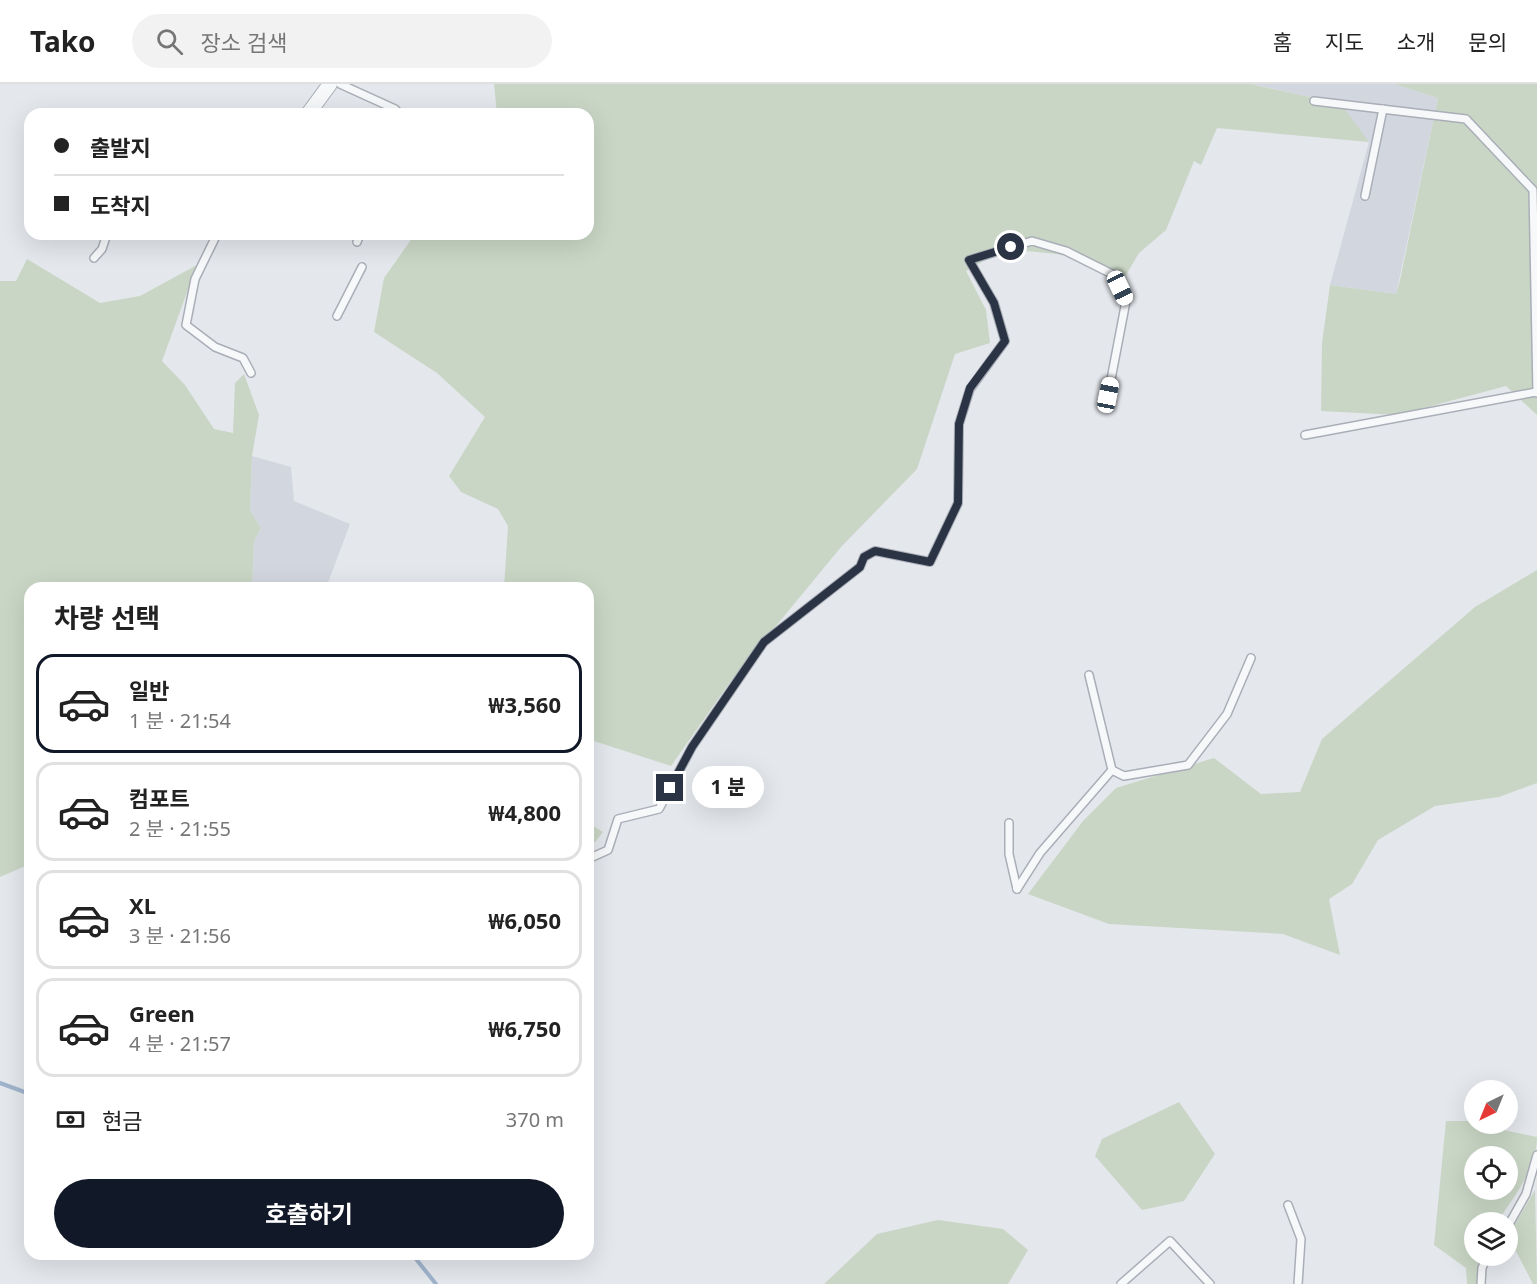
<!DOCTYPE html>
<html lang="ko">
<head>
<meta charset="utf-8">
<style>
  body { margin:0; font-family:"Noto Sans","Noto Sans KR",sans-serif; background:#f2f2f2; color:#222; height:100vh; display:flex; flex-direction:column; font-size:22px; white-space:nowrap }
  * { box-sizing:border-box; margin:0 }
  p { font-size:20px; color:#767676 }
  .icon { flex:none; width:33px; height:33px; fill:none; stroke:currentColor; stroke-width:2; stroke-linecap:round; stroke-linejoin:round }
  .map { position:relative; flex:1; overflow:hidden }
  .side { position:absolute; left:24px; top:498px; width:570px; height:678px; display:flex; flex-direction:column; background:#fff; border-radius:18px; box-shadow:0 6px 24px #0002 }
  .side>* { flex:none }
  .banner { position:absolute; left:24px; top:24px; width:570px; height:132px; border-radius:18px; box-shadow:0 6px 24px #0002; display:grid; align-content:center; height:132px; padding:0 30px; background:#fff }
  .needle { width:39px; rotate:223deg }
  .tools { position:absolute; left:1464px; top:996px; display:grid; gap:12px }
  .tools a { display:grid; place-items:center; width:54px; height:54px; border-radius:50%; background:#fff; box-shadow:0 6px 24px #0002; font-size:30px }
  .end { position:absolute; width:27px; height:27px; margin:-14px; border:8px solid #2b3445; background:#fff; box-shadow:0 0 0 3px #fff }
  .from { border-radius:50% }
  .bubble { position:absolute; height:42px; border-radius:21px; background:#fff; box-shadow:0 6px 24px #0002; font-size:20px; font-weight:700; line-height:42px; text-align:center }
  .car { position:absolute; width:18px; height:36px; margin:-18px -9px; border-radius:8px; box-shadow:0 0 4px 2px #0007; background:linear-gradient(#fff 24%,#345 0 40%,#fff 0 76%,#345 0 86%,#fff 0) }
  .banner b { display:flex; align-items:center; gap:21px; height:57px; font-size:22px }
  .banner b+b { border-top:2px solid #e0e0e0 }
  .banner i { width:15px; height:15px; background:#222 }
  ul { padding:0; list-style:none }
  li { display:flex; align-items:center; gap:18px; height:99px; margin:0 12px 9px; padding:0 18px; border:3px solid #e0e0e0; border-radius:18px }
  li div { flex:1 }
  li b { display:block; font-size:22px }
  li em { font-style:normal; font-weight:700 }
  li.current { border-color:#111827 }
  li>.icon { width:54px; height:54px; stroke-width:1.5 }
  h2 { padding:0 30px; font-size:27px; line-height:72px }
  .pay { display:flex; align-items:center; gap:15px; height:66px; padding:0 30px; font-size:22px }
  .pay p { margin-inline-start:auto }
  .button { display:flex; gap:12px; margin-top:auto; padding:12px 30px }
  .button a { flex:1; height:69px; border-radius:36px; background:#111827; color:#fff; font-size:24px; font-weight:700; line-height:69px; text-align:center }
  header { display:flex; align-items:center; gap:36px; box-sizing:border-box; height:84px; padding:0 30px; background:#fff; border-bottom:2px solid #e0e0e0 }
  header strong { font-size:28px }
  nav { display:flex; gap:33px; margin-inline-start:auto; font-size:21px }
  .search { width:420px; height:54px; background:#f2f2f2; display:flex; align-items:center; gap:15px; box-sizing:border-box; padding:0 21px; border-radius:33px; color:#767676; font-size:22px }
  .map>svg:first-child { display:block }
</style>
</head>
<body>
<header>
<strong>Tako</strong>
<div class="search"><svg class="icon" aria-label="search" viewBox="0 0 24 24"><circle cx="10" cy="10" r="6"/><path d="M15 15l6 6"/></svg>장소 검색</div>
<nav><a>홈</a><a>지도</a><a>소개</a><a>문의</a></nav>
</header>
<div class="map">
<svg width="1537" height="1200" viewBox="0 0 1537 1200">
  <rect width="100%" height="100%" fill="#e4e7ec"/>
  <g fill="#d2d6de">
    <polygon points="1252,0 1394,0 1438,14 1396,210 1330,201 1369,58 1340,20"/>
    <polygon points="252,372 291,383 294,417 350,440 326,504 252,504 254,457 261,444 250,428"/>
  </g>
  <g fill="#c9d6c5" fill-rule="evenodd">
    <polygon points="494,0 1251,0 1341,20 1369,58 1217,44 1201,81 1194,77 1166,146 1139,169 1125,193 1087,173 1005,165 966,187 986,226 990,259 955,270 917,385 841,463 730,598 671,682 588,655 588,504 504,504 508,442 498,425 461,408 449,392 485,333 437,289 374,248 384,194 415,150 530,150 536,156 546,150 588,150 588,30 497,30"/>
    <polygon points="1394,0 1537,0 1537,331 1506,302 1398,331 1321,327 1322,259 1330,201 1396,210 1400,196 1438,14"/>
    <polygon points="27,175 100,219 140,212 197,181 162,277 185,301 214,345 233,349 235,299 244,290 259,331 252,372 250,427 261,444 254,457 252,504 30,504 30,780 0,793 0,197 16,197"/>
    <polygon points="1537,486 1537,699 1499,713 1435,722 1378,756 1352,800 1329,815 1340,871 1283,850 1109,840 1028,810 1083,737 1116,704 1214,674 1261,710 1300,708 1322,655 1475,523"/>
    <polygon points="588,739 603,748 595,758 588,761"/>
    <polygon points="1179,1018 1215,1070 1184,1117 1142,1126 1095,1072 1102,1055"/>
    <path d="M1446,1037h27l1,3 63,13c0,31 -23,60 -40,85h-23v34h11l-6,28h-12l-1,-16 -32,-23zM1474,1072h34v34h-34z"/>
    <polygon points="1535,1106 1537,1200 1533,1200 1508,1152"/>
    <polygon points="938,1136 1003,1145 1028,1166 1008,1200 824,1200 877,1150"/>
  </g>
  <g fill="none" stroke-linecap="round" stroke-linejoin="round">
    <g stroke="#9fb4cc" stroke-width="4">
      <polyline points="0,999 30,1010"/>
      <polyline points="412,1170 436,1200"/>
    </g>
    <defs>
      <g id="lane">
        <polyline points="340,0 395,25 400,30"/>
        <polyline points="1314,17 1466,35 1533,106 1537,309"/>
        <polyline points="1365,112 1383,25"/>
        <polyline points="217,150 195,195 186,241 215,263 243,274 251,289"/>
        <polyline points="357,158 360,150"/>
        <polyline points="94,174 102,165 107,150"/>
        <polyline points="337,232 362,183"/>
        <polyline points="1305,351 1536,308"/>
        <polyline points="1089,591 1112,686 1124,692 1188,681 1227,630 1251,574"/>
        <polyline points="1009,739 1009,770 1017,805"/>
        <polyline points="588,775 608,766 618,735 659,725 692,663 764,558 860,483 864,473 875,467 930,478 958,419 959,340 970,305 1005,257 994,219 969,176 1032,157 1066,167 1114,191 1126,217 1108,311"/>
        <polyline points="1017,805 1040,769 1112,686"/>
        <polyline points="1288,1121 1301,1155 1298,1200"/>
        <polyline points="1508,1142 1526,1110 1537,1071"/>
        <polyline points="1121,1200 1170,1157 1210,1200"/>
        <polyline points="1481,1200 1482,1184 1487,1172"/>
      </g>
      <polyline id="street" points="308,30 330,0"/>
    </defs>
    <use href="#lane" stroke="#a9aeb7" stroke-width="10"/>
    <use href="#street" stroke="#a9aeb7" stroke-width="16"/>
    <use href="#lane" stroke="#f7f8fa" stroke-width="7"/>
    <use href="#street" stroke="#f7f8fa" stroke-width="14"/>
  </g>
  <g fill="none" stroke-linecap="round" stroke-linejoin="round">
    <polyline stroke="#2b3445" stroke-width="8" points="670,704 692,663 764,558 860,483 864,473 875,467 930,478 958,419 959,340 970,304 1005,257 994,219 969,176 1011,163"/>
  </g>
</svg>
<div class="tools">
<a><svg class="needle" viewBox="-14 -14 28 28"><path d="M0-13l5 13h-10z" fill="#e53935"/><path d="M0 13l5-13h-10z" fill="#767676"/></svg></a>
<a><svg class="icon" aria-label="locate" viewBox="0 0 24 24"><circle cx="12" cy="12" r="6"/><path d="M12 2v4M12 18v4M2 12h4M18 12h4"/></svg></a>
<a><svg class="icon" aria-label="layers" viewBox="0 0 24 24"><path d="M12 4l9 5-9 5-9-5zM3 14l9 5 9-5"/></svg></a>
</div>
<i class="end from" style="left:1011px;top:163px"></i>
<i class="end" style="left:670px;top:704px"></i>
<div class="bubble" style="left:692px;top:682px;width:72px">1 분</div>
<i class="car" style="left:1120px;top:204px;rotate:155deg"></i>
<i class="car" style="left:1108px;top:311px;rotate:11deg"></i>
<div class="banner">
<b><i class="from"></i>출발지</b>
<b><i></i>도착지</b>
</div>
<section class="side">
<h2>차량 선택</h2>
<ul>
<li class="current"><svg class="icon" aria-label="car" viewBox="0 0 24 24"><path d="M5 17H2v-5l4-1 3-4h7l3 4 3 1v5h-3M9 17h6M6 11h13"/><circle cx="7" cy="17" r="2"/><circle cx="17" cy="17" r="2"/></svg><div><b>일반</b><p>1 분 · 21:54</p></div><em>₩3,560</em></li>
<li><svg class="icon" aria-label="car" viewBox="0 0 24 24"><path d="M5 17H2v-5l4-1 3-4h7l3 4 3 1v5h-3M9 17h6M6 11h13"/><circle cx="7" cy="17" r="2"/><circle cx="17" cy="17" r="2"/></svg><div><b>컴포트</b><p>2 분 · 21:55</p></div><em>₩4,800</em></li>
<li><svg class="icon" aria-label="car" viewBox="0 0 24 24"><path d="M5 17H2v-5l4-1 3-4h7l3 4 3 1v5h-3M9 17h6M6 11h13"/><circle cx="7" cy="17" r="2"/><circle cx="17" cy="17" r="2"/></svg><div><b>XL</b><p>3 분 · 21:56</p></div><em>₩6,050</em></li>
<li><svg class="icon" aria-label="car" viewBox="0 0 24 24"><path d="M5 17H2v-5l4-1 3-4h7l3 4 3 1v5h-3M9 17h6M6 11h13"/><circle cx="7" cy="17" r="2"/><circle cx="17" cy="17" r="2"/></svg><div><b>Green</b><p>4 분 · 21:57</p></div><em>₩6,750</em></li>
</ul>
<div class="pay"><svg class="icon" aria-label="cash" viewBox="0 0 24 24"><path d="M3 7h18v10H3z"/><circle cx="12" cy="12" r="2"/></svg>현금<p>370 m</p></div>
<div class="button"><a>호출하기</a></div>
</section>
</div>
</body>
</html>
